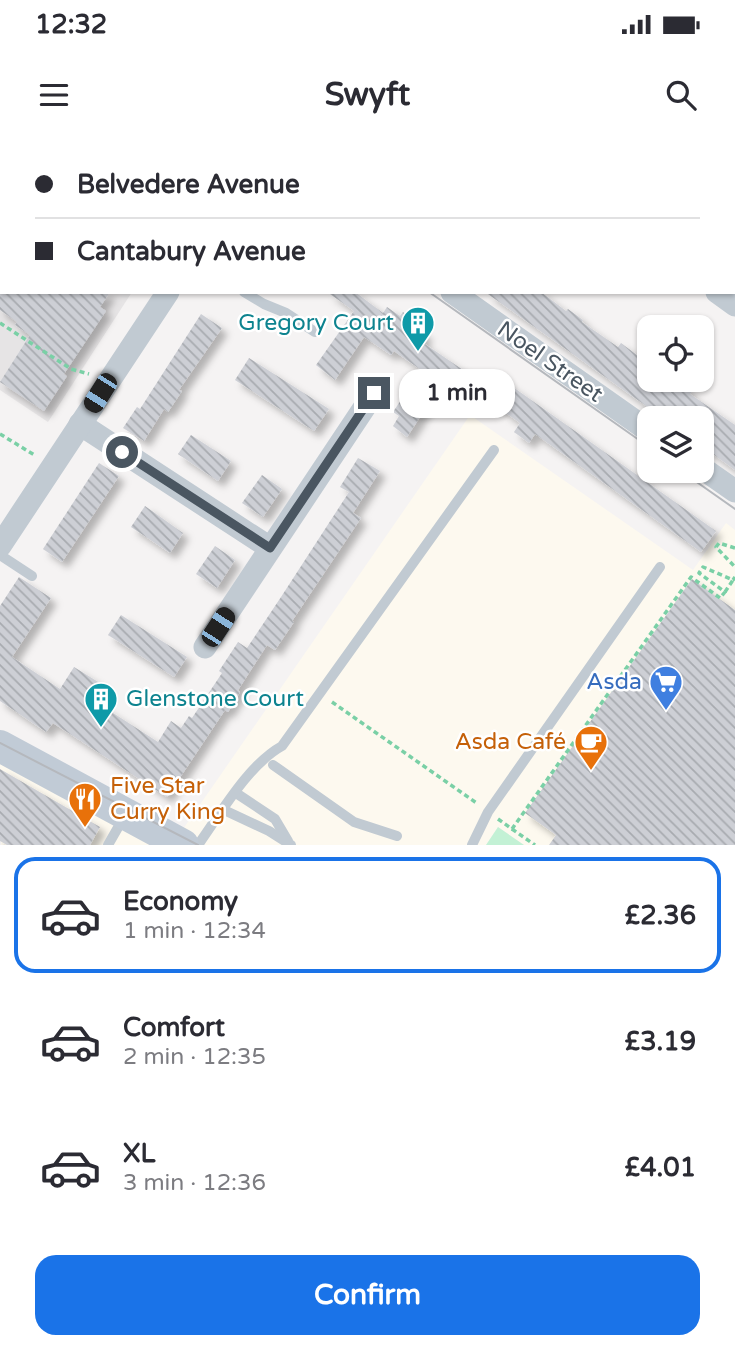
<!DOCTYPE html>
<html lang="en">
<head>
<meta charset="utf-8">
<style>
  body { margin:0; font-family:"Varela Round",sans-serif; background:#f7f7f7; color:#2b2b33; height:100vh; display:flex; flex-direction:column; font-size:26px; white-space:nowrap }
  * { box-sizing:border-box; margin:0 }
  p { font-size:23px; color:#7c7c81 }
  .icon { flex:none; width:38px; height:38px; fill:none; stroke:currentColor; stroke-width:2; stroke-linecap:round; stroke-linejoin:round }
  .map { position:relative; height:705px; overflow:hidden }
  .details { display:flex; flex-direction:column; background:#fff; flex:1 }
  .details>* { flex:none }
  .banner { position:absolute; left:0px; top:0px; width:735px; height:154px; box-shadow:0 2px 5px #0004; display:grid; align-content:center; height:154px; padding:0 35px; background:#fff }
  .controls { position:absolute; left:637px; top:175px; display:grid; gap:14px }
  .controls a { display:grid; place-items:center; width:77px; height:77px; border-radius:14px; background:#fff; box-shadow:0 2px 5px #0004; font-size:35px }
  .end { position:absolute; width:32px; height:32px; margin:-16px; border:9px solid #4a5661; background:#fff; box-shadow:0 0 0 4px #fff }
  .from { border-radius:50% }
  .bubble { position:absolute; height:49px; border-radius:21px; background:#fff; box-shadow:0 2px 5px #0004; font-size:23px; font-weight:800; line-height:49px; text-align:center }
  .car { position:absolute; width:21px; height:42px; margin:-21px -10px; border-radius:9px; box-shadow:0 0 5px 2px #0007; background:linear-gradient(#222 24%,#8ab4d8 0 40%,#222 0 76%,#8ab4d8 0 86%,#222 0) }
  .banner b { display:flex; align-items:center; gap:24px; height:66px; font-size:26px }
  .banner b+b { border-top:2px solid #e1e1e2 }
  .banner i { width:18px; height:18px; background:#2b2b33 }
  ul { padding:12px 0 0; list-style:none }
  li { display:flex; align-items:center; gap:21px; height:116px; margin:0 14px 10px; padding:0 21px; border:4px solid transparent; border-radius:21px }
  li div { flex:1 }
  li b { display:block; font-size:26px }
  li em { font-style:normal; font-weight:800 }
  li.current { border-color:#1a73e8 }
  li>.icon { width:63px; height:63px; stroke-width:1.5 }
  .button { display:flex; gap:14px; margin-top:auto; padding:14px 35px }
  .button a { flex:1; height:80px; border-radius:21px; background:#1a73e8; color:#fff; font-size:28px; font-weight:800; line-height:80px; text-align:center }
  .status { display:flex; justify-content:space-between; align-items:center; height:49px; padding:0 35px; background:#fff; direction:ltr }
  .status svg { height:19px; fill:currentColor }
  header { display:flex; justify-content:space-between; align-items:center; height:91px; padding:0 35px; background:#fff; font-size:32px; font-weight:800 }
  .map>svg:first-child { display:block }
</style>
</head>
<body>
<div class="status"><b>12:32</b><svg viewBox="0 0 49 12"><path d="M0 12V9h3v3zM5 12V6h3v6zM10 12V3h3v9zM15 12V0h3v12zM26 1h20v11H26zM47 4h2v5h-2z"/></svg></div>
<header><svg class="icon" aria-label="menu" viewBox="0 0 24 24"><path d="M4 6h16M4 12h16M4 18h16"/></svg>Swyft<svg class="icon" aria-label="search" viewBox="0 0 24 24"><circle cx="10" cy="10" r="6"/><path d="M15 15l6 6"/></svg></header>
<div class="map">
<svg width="735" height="705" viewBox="0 0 735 705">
  <defs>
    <pattern id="building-back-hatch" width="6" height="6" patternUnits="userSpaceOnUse" patternTransform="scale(1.75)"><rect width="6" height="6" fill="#cdcfd5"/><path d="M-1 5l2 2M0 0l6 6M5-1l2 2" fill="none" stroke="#a8abb0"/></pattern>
    <filter id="shadow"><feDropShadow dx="6" dy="6" stdDeviation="3.5" flood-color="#0004"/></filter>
  </defs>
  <rect width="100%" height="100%" fill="#f5f3f3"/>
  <g fill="#fdf9ef">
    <polygon points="470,275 693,430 726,383 735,390 735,705 524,705 498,687 486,705 172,705"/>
    <polygon points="0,619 162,705 1,705"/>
  </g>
  <polygon fill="#e6e4e5" points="0,59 2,152 132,152 48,282 0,250"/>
  <polygon fill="#c3f1d5" points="498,687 524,705 486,705"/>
  <g fill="url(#building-back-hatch)" filter="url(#shadow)">
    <polygon points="0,152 110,152 100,167 106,171 64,234 67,236 44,271 0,242 30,195 15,185 17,182 0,170"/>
    <polygon points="327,152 355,152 383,173 387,167 400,176 403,172 417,183 414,186 427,195 422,202 472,236 457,256 441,245 407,297 393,286 399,276 393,272 421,230 394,211 391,215 364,197 335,240 316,225 354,171"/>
    <polygon points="485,152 541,152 566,171 568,169 583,180 582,182 618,207 621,203 633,212 649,225 649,240 675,240 692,252 690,254 735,285 735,330 702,306 702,278 663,278"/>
    <polygon points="201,174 222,188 179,250 182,251 168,272 164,269 144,301 123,288 137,267 140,269"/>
    <polygon points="249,218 329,269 314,291 235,240"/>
    <polygon points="496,235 716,391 701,412 535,294 529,303 514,292 520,283 482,256"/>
    <polygon points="191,295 231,321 218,341 178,314"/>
    <polygon points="358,318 380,331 353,373 361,378 292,481 294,482 275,510 267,505 238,550 240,552 228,572 225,570 167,657 53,583 46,592 0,561 0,466 19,437 51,458 12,517 60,549 74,527 103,545 93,560 158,602 171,581 181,588 189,576 192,578 222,533 219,531 238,502 247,508 281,457 349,352 340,347"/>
    <polygon points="99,323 119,336 62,422 43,409"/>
    <polygon points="262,335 282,349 263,377 242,363"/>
    <polygon points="145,366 183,393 170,413 131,387"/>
    <polygon points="215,406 235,420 217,448 196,434"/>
    <polygon points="692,439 735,470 735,705 549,705 556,695 525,673"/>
    <polygon points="121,475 187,517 174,537 108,495"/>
    <polygon points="0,629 100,687 90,705 7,705 0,701"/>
  </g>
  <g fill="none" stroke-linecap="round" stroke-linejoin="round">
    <g stroke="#7ad0a6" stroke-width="3.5" stroke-dasharray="5 3.5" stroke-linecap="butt">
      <polyline points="0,183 71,229 89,234"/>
      <polyline points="0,294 36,316"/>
      <polyline points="735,408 719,403 716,407 735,427"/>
      <polyline points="725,452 733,440"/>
      <polyline points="332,562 478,664"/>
      <polyline points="498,679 512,689 691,437 720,458 725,452 699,433 703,427 733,440 735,437"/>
      <polyline points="512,689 535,705"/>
    </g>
    <g stroke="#c1cad2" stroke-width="10">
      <polyline points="244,152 264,164 286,173 315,192"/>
      <polyline points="0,415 32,436"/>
      <polyline points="273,625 354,682 397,696"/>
      <polyline points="236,653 275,679 288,701"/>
      <polyline points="224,670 269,691 291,705"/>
      <polyline points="108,705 124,677"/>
      <path d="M198,705c23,-32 50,-80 84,-99l212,-296"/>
      <polyline points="472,705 488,672 660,427"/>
    </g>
    <g stroke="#c1cad2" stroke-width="23">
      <polyline points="223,0 226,2"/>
      <polyline points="503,0 505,2"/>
      <polyline points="268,2 270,0"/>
      <polyline points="0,43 2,45"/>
      <polyline points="452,152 649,291"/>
      <polyline points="717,152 735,165"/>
      <polyline points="80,284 270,408"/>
      <polyline points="702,328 735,351"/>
      <polyline points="0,406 168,152"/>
      <polyline points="205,507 374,253"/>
    </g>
    <polyline stroke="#c1cbd6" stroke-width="32" points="0,606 183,705"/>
    <g stroke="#b5b8bd" stroke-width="2">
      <polyline points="429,152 649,307"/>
      <polyline points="681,331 735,369"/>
      <polyline points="0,603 198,705"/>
    </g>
  </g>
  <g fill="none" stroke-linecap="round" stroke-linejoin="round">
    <polyline stroke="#4a5661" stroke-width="9" points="122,312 270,408 374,253"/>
  </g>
  <defs>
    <symbol id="building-pin" viewBox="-11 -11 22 30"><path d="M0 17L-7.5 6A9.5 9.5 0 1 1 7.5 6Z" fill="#0f9aa8" stroke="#fff"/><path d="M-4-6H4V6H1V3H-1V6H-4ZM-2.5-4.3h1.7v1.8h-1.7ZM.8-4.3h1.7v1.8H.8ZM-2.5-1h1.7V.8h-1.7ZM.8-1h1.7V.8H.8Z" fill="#fff"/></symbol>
    <symbol id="supermarket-pin" viewBox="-11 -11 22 30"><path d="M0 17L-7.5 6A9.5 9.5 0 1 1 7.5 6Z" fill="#3f7fe0" stroke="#fff"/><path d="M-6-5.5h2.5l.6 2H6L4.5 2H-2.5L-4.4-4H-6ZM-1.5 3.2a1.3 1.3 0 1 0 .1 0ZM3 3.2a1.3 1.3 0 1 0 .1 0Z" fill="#fff"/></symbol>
    <symbol id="cafe-pin" viewBox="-11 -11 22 30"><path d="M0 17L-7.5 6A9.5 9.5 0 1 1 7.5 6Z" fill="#e8710a" stroke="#fff"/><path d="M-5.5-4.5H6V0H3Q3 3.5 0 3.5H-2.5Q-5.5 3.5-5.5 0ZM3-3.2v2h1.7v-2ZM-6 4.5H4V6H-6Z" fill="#fff"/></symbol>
    <symbol id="restaurant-pin" viewBox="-11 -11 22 30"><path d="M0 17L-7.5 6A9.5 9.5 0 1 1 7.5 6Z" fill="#e8710a" stroke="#fff"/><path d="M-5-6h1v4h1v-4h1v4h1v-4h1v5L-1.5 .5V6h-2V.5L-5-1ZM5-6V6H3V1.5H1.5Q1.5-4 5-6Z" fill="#fff"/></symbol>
  </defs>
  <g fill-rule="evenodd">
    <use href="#building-pin" x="399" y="164" width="38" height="52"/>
    <use href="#supermarket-pin" x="647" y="523" width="38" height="52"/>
    <use href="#building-pin" x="82" y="540" width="38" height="52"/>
    <use href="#cafe-pin" x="572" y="583" width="38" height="52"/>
    <use href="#restaurant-pin" x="66" y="640" width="38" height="52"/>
  </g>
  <g text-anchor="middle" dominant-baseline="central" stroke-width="5" stroke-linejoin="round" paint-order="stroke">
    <g font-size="23" fill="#0d838f" stroke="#fff" text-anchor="end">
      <text x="394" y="183">Gregory Court</text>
      <text x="126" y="559" text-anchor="start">Glenstone Court</text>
    </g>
    <g font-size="23" fill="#4a5661" stroke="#fff">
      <text transform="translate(550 222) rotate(35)">Noel Street</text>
    </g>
    <g font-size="23" fill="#366cbe" stroke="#fff" text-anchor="end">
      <text x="642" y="542">Asda</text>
    </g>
    <g font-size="23" fill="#c56008" stroke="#fff" text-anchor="end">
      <text x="566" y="602">Asda Café</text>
      <text x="110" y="646" text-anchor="start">Five Star<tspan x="110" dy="26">Curry King</tspan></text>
    </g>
  </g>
</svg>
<div class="controls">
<a><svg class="icon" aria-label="locate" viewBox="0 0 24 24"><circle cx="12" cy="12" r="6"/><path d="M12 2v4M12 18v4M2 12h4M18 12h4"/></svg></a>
<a><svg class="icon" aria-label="layers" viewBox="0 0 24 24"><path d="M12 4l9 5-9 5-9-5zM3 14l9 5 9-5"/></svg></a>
</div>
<i class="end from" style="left:122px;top:312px"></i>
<i class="end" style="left:374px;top:253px"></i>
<div class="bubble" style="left:399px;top:229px;width:116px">1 min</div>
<i class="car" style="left:100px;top:253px;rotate:212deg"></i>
<i class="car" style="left:218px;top:487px;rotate:33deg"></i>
<div class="banner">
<b><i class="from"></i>Belvedere Avenue</b>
<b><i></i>Cantabury Avenue</b>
</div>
</div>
<section class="details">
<ul>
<li class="current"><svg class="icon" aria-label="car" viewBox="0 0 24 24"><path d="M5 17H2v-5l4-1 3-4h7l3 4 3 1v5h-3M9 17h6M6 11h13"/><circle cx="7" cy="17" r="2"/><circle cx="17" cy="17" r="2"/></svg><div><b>Economy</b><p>1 min · 12:34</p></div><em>£2.36</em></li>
<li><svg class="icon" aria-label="car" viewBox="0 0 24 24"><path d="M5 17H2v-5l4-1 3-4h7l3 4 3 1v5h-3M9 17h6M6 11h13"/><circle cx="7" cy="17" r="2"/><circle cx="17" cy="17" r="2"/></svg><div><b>Comfort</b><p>2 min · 12:35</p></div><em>£3.19</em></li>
<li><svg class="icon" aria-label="car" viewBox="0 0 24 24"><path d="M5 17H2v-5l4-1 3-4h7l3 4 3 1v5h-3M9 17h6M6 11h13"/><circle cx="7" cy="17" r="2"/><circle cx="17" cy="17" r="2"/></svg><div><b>XL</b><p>3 min · 12:36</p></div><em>£4.01</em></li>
</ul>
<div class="button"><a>Confirm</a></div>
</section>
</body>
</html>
